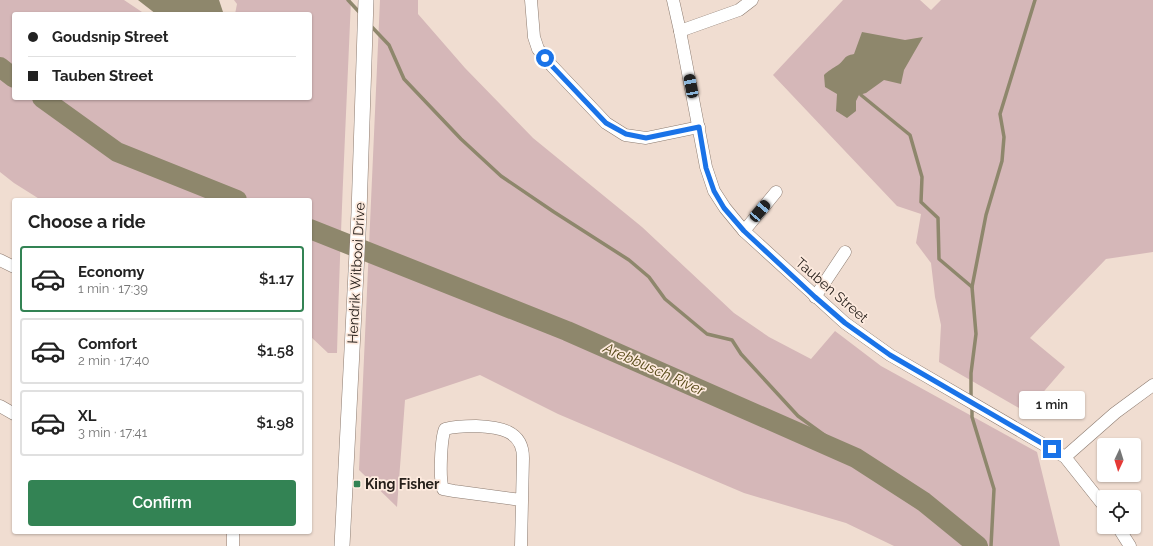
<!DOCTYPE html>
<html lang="en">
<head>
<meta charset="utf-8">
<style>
  body { margin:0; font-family:Raleway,sans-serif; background:#f6f6f6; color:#222; height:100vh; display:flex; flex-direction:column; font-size:15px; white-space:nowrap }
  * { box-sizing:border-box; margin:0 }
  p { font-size:13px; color:#767676 }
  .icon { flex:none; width:22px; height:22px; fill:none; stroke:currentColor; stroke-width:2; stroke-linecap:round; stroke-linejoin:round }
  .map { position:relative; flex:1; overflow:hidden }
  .details { position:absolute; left:12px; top:198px; width:300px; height:336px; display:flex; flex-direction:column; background:#fff; border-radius:4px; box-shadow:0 1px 3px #0004 }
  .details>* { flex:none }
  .guide { position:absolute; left:12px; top:12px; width:300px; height:88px; border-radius:4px; box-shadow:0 1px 3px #0004; display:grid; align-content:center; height:88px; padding:0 16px; background:#fff }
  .needle { width:26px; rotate:184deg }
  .tools { position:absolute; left:1097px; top:438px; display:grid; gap:8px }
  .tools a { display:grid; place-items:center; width:44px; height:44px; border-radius:4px; background:#fff; box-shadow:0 1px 3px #0004; font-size:20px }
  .end { position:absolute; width:18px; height:18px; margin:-9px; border:5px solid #1a73e8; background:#fff; box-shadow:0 0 0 2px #fff }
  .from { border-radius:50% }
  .bubble { position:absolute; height:28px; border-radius:4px; background:#fff; box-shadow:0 1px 3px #0004; font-size:13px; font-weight:600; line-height:28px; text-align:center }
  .car { position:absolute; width:12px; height:24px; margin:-12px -6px; border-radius:5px; box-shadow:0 0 3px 1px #0007; background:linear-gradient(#222 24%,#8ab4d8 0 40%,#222 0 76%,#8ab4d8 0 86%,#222 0) }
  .guide b { display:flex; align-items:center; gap:14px; height:38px; font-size:15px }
  .guide b+b { border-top:1px solid #e0e0e0 }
  .guide i { width:10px; height:10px; background:#222 }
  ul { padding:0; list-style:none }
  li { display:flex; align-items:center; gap:12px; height:66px; margin:0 8px 6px; padding:0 8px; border:2px solid #e0e0e0; border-radius:4px }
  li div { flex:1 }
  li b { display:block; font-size:15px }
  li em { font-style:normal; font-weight:600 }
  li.selected { border-color:#338354 }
  li>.icon { width:36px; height:36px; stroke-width:1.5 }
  h2 { padding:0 16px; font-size:18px; line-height:48px }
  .primary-button { display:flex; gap:8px; margin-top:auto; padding:8px 16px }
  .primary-button a { flex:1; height:46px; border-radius:4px; background:#338354; color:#fff; font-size:16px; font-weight:600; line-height:46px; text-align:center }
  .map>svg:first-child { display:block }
</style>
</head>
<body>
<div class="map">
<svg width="1153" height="546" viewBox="0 0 1153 546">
  <rect width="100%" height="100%" fill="#f0ddd1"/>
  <g fill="#d5b7b8">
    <path d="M0,0h124l21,14h-131v84h296v-84h-75l2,-10 -3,-4h117c-5,118 -11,236 -14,353h-9l-18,-17v-136h-269l-27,-17 -14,-11z"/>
    <polygon points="380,0 418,0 418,14 465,68 533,138 642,227 734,313 769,337 811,359 835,331 881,366 1037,452 1060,546 894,546 846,523 744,493 558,414 480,375 405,400 397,507 359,470"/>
    <polygon points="843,0 920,0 931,10 941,0 1153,0 1153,252 1106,259 1030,338 1065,367 1026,412 939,362 941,325 935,297 931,263 916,243 921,214 897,206 773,75"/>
  </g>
  <g fill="#8e876c">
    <polygon points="138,0 219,0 223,12 222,14 156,14"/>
    <path d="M862,32l43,8 18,-3 -19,33 -3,14 -17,-4 -18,13 -7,2 -3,6v10l-9,7 -11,-7 1,-17 -12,-7 -1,-12c5,-5 8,-6 14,-10 8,-6 5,-9 16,-11z"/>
  </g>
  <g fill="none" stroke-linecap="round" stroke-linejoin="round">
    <g stroke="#8e876c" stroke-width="3.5">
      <polyline points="348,0 361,14"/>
      <polyline points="370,25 389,45 404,79 461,139 501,176 554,212 629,260 649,277 665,299 707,334 732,340 741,354 798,416 856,458"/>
      <polyline points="861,95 910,135 922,177 921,202 938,218 939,259 972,287"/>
      <polyline points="971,399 971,373 976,334 972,287 986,215 1002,161 1004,137 1000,114 1035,0"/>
      <polyline points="972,405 972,417 994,489 991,546"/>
    </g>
    <g stroke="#8e876c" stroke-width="20">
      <polyline points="0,67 14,78"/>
      <polyline points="42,98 117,152 237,200"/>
      <polyline points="310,229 567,331 856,458 924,502 978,546"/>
    </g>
    <defs>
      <g id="minor">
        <polyline points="531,0 534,37 538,49 552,66 606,123 625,135 646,138 699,127"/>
        <polyline points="673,0 680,31 706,167 714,191 725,208 744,231 845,323 890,355 1065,457 1104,506"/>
        <polyline points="680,31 739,10 752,0"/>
        <polyline points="744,231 776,192"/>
        <polyline points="0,260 14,267"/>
        <polyline points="815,297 845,252"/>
        <polyline points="0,406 14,414"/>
        <polyline points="1065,457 1115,413 1153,385"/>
        <polyline points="1118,527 1130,546"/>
        <polyline points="233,546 233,532"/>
        <path d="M521,546l2,-88c0,-28 -24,-31 -47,-32 -11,0 -20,0 -31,3 -4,9 -6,50 -2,60l11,2 67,9"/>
      </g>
      <polyline id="major" points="342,546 359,213 366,0"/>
    </defs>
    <use href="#minor" stroke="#8c7b70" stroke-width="13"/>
    <use href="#major" stroke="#8c7b70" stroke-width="16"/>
    <use href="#minor" stroke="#fff" stroke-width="12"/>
    <use href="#major" stroke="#fff" stroke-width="15"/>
  </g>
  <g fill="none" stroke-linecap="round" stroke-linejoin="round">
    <polyline stroke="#1a73e8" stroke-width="5" points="545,58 552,66 606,123 626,134 646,138 699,127 706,168 714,191 724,208 744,231 815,297 845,323 890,355 1052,449"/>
  </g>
  <rect fill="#338354" stroke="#fdeade" stroke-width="1.5" x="353" y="480" width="8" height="8" rx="2"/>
  <g text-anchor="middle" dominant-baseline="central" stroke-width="3.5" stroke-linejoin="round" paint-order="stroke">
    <g font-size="14" fill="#27201b" stroke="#fdeade">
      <text transform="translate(356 273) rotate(-87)">Hendrik Witbooi Drive</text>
      <text transform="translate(832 290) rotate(41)">Tauben Street</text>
    </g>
    <g font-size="14" font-weight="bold" fill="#27201b" stroke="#fdeade" text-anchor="start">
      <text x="365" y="484">King Fisher</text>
    </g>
    <g font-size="15" font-style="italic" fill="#564a17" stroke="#fdeade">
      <text transform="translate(654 369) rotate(24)">Arebbusch River</text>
    </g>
  </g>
</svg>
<div class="tools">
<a><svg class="needle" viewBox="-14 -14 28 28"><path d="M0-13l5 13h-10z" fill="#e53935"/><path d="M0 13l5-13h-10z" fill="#767676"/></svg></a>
<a><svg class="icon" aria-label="locate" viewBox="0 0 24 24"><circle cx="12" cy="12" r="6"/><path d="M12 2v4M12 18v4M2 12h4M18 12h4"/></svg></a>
</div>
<i class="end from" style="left:545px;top:58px"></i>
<i class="end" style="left:1052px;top:449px"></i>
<div class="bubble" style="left:1019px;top:391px;width:66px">1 min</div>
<i class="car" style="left:691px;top:86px;rotate:349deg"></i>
<i class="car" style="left:760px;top:211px;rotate:40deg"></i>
<div class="guide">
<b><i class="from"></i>Goudsnip Street</b>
<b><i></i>Tauben Street</b>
</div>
<section class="details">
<h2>Choose a ride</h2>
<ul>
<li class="selected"><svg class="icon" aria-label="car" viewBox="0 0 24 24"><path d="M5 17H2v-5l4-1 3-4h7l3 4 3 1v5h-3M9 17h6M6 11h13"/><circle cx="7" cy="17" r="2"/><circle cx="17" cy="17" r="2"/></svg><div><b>Economy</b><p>1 min · 17:39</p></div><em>$1.17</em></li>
<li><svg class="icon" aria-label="car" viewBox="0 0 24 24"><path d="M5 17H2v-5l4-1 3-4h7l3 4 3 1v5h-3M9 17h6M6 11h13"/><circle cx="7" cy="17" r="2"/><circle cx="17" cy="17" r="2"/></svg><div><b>Comfort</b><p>2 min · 17:40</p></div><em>$1.58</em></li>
<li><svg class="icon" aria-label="car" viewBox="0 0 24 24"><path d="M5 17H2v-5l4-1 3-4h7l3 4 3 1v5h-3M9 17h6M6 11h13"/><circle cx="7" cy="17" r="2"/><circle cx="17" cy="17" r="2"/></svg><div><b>XL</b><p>3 min · 17:41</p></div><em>$1.98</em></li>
</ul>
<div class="primary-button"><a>Confirm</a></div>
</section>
</div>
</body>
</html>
